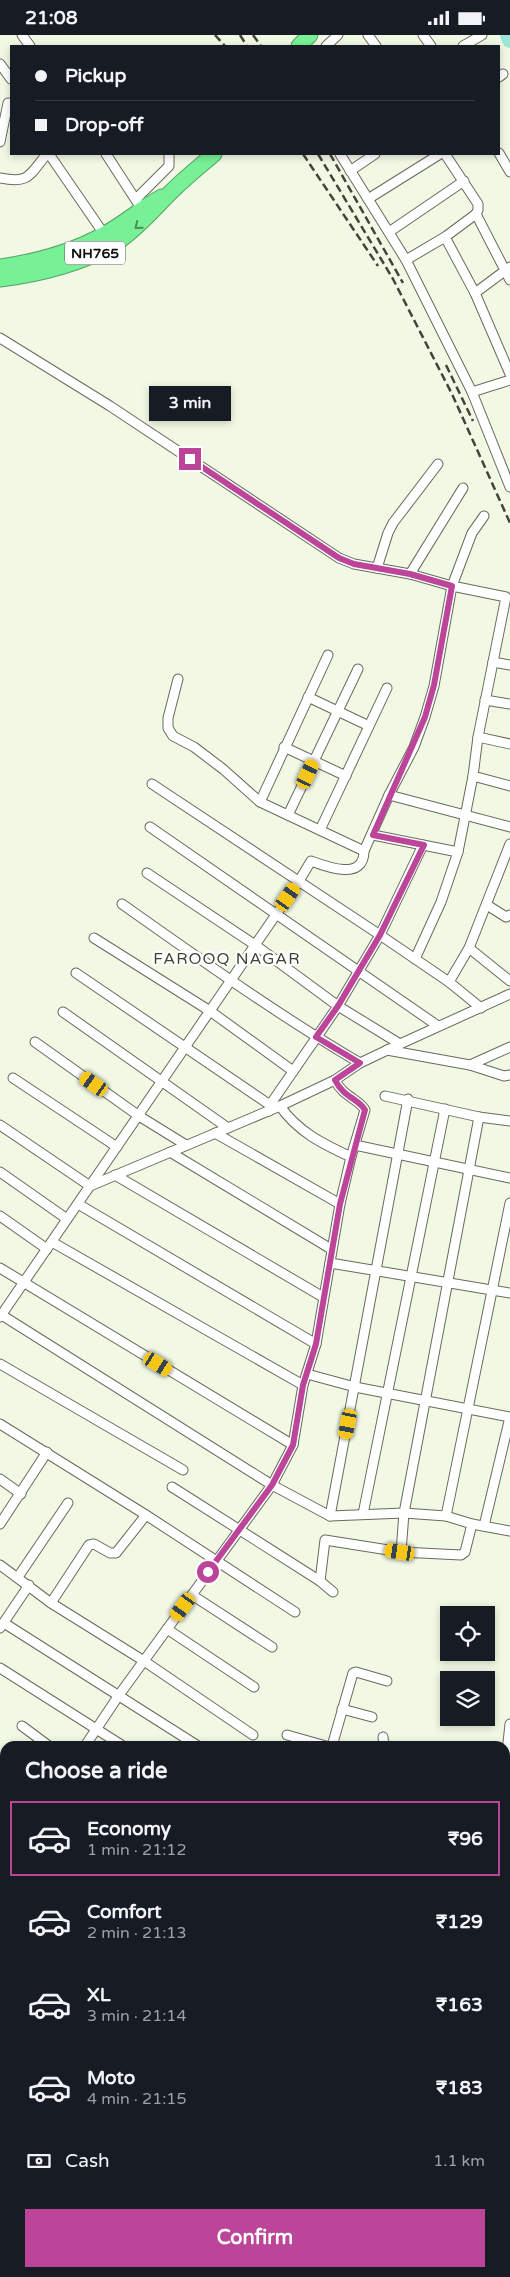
<!DOCTYPE html>
<html lang="en">
<head>
<meta charset="utf-8">
<style>
  body { margin:0; font-family:"Varela Round",sans-serif; background:#242831; color:#f1f3f6; height:100vh; display:flex; flex-direction:column; font-size:19px; white-space:nowrap }
  * { box-sizing:border-box; margin:0 }
  p { font-size:16px; color:#9ea1a6 }
  .icon { flex:none; width:28px; height:28px; fill:none; stroke:currentColor; stroke-width:2; stroke-linecap:round; stroke-linejoin:round }
  .map { position:relative; flex:1; overflow:hidden }
  .panel { position:absolute; left:0px; top:1706px; width:510px; height:536px; display:flex; flex-direction:column; background:#171b24; border-radius:15px 15px 0 0; box-shadow:0 2px 8px #0003 }
  .panel>* { flex:none }
  .top-card { position:absolute; left:10px; top:10px; width:490px; height:110px; border-radius:0px; box-shadow:0 2px 8px #0003; display:grid; align-content:center; height:110px; padding:0 25px; background:#171b24 }
  .fabs { position:absolute; left:440px; top:1571px; display:grid; gap:10px }
  .fabs a { display:grid; place-items:center; width:55px; height:55px; border-radius:0px; background:#171b24; box-shadow:0 2px 8px #0003; font-size:25px }
  .end { position:absolute; width:22px; height:22px; margin:-11px; border:6px solid #bc4499; background:#fff; box-shadow:0 0 0 2px #fff }
  .from { border-radius:50% }
  .bubble { position:absolute; height:35px; border-radius:0px; background:#171b24; box-shadow:0 2px 8px #0003; font-size:16px; font-weight:700; line-height:35px; text-align:center }
  .car { position:absolute; width:15px; height:30px; margin:-15px -8px; border-radius:6px; box-shadow:0 0 4px 1px #0007; background:linear-gradient(#f5c518 24%,#345 0 40%,#f5c518 0 76%,#345 0 86%,#f5c518 0) }
  .top-card b { display:flex; align-items:center; gap:18px; height:48px; font-size:19px }
  .top-card b+b { border-top:1px solid #363941 }
  .top-card i { width:12px; height:12px; background:#f1f3f6 }
  ul { padding:0; list-style:none }
  li { display:flex; align-items:center; gap:15px; height:75px; margin:0 10px 8px; padding:0 15px; border:2px solid transparent; border-radius:0px }
  li div { flex:1 }
  li b { display:block; font-size:19px }
  li em { font-style:normal; font-weight:700 }
  li.active { border-color:#bc4499 }
  li>.icon { width:45px; height:45px; stroke-width:1.5 }
  h2 { padding:0 25px; font-size:22px; line-height:60px }
  .pay { display:flex; align-items:center; gap:12px; height:55px; padding:0 25px; font-size:19px }
  .pay p { margin-inline-start:auto }
  .cta { display:flex; gap:10px; margin-top:auto; padding:10px 25px }
  .cta a { flex:1; height:58px; border-radius:0px; background:#bc4499; color:#fff; font-size:20px; font-weight:700; line-height:58px; text-align:center }
  .status { display:flex; justify-content:space-between; align-items:center; height:35px; padding:0 25px; background:#171b24; direction:ltr }
  .status svg { height:14px; fill:currentColor }
  .map>svg:first-child { display:block }
</style>
</head>
<body>
<div class="status"><b>21:08</b><svg viewBox="0 0 49 12"><path d="M0 12V9h3v3zM5 12V6h3v6zM10 12V3h3v9zM15 12V0h3v12zM26 1h20v11H26zM47 4h2v5h-2z"/></svg></div>
<div class="map">
<svg width="510" height="2242" viewBox="0 0 510 2242">
  <rect width="100%" height="100%" fill="#f1f8e4"/>
  <g fill="none" stroke-linecap="round" stroke-linejoin="round">
    <polyline stroke="#9be7d5" stroke-width="16" points="508,0 510,5"/>
    <defs>
      <g id="street">
        <polyline points="22,0 30,11"/>
        <polyline points="368,0 376,11"/>
        <polyline points="423,0 431,11"/>
        <polyline points="326,11 338,0"/>
        <polyline points="463,11 482,0"/>
        <polyline points="0,29 11,44"/>
        <polyline points="499,42 503,39"/>
        <polyline points="0,107 8,68"/>
        <polyline points="499,118 510,137"/>
        <polyline points="49,119 104,199"/>
        <polyline points="106,119 141,173"/>
        <polyline points="340,119 406,225 472,357 510,452"/>
        <polyline points="445,119 478,169 478,175 476,179"/>
        <polyline points="350,136 375,119"/>
        <path d="M0,143c30,6 29,-3 47,-24"/>
        <polyline points="136,164 169,131 169,119"/>
        <polyline points="368,164 440,119"/>
        <polyline points="389,197 464,146"/>
        <polyline points="445,202 475,258"/>
        <polyline points="406,225 445,202 476,179 510,245"/>
        <polyline points="510,232 475,258 510,339"/>
        <path d="M0,303l110,68 229,152 15,6 56,10 42,12 -18,100 -9,31 -11,30 -25,48 -25,56c0,30 -37,16 -53,10l-12,20 -299,436"/>
        <polyline points="472,357 510,345"/>
        <polyline points="377,533 388,498 393,488 438,429"/>
        <polyline points="410,539 463,453"/>
        <polyline points="493,627 510,630"/>
        <polyline points="178,644 168,683 168,693 173,701 194,712 223,734 260,767 364,816"/>
        <polyline points="308,662 369,691"/>
        <polyline points="485,665 510,669"/>
        <polyline points="478,702 510,709"/>
        <polyline points="284,712 346,741"/>
        <polyline points="473,741 510,751"/>
        <polyline points="152,749 380,900 449,947 481,973"/>
        <polyline points="389,760 510,792"/>
        <polyline points="260,767 328,620"/>
        <polyline points="288,780 358,634"/>
        <polyline points="150,792 438,991"/>
        <polyline points="320,795 387,653"/>
        <polyline points="373,800 458,817"/>
        <polyline points="147,838 255,910 338,971 400,1009"/>
        <path d="M122,869c78,55 156,111 238,159"/>
        <polyline points="487,870 506,882 510,880"/>
        <polyline points="94,903 210,976 293,1036"/>
        <polyline points="469,913 510,946"/>
        <polyline points="415,924 441,867 458,817 473,741 478,702 506,562 452,551 472,498 484,481"/>
        <polyline points="76,938 270,1070 269,1076"/>
        <polyline points="449,947 469,913 510,809"/>
        <polyline points="63,977 228,1093"/>
        <polyline points="35,1007 139,1081 186,1110"/>
        <polyline points="387,1015 470,1030 510,1012"/>
        <polyline points="470,1030 504,1041 510,1040"/>
        <polyline points="13,1043 117,1112"/>
        <polyline points="385,1061 479,1082 510,1086"/>
        <polyline points="270,1070 338,971 380,900 423,810"/>
        <path d="M280,1071c18,26 43,38 71,51"/>
        <polyline points="0,1090 90,1151 280,1071 335,1045 360,1028 400,1009 510,959"/>
        <polyline points="215,1098 340,1169"/>
        <polyline points="355,1110 510,1143"/>
        <polyline points="170,1117 331,1214"/>
        <polyline points="0,1137 67,1184"/>
        <polyline points="115,1140 323,1262"/>
        <polyline points="78,1169 316,1309"/>
        <polyline points="0,1181 47,1214"/>
        <polyline points="52,1207 303,1350"/>
        <polyline points="330,1228 510,1258"/>
        <polyline points="0,1233 293,1410"/>
        <polyline points="0,1279 272,1450 330,1481 404,1478 446,1481 472,1489 510,1496"/>
        <polyline points="0,1329 183,1435"/>
        <polyline points="307,1339 355,1352 510,1382"/>
        <polyline points="0,1389 146,1480 295,1577"/>
        <polyline points="0,1444 21,1459"/>
        <polyline points="172,1452 320,1546 333,1557"/>
        <polyline points="363,1479 445,1074"/>
        <polyline points="330,1481 408,1064"/>
        <polyline points="446,1481 510,1168"/>
        <polyline points="0,1489 47,1417"/>
        <polyline points="484,1491 510,1382"/>
        <polyline points="401,1517 404,1478 479,1082"/>
        <polyline points="0,1530 51,1568 144,1626 253,1700"/>
        <polyline points="18,1542 68,1468"/>
        <polyline points="320,1546 325,1505 401,1517 461,1520 465,1517 472,1489"/>
        <polyline points="192,1560 272,1612"/>
        <polyline points="51,1568 89,1510 94,1509 110,1518 116,1518 146,1480"/>
        <polyline points="4,1588 198,1711"/>
        <polyline points="0,1593 29,1550"/>
        <polyline points="167,1594 254,1652"/>
        <polyline points="0,1633 123,1711"/>
        <polyline points="342,1674 372,1682"/>
        <polyline points="22,1691 49,1711"/>
        <polyline points="287,1700 326,1711"/>
        <polyline points="383,1702 384,1711"/>
        <path d="M85,1711l34,-51 153,-210 21,-40 10,-60 13,-41 24,-140 11,-47 14,-47c-6,-11 -22,-13 -30,-30"/>
        <polyline points="332,1711 353,1638 356,1637 387,1646"/>
        <polyline points="506,1726 510,1689"/>
        <polyline points="0,1729 5,1733"/>
        <polyline points="0,1776 5,1769"/>
        <polyline points="0,1850 5,1853"/>
        <polyline points="0,1915 5,1918"/>
        <polyline points="508,1917 510,1906"/>
        <polyline points="505,1941 510,1943"/>
        <polyline points="0,1970 5,1962"/>
        <polyline points="505,1990 510,1991"/>
        <polyline points="0,2032 5,2023"/>
        <polyline points="505,2040 510,2025"/>
        <polyline points="505,2082 510,2084"/>
        <polyline points="0,2094 5,2095"/>
        <polyline points="505,2130 510,2131"/>
        <polyline points="505,2176 510,2178"/>
        <polyline points="0,2189 5,2190"/>
        <polyline points="0,2223 5,2212"/>
        <polyline points="125,2238 135,2242"/>
        <polyline points="501,2238 510,2241"/>
        <polyline points="56,2242 59,2238"/>
        <polyline points="242,2242 243,2238"/>
        <polyline points="282,2242 283,2238"/>
        <polyline points="338,2242 339,2238"/>
        <polyline points="392,2242 393,2238"/>
        <polyline points="453,2242 454,2238"/>
      </g>
      <g id="highway">
        <polyline points="299,11 310,0"/>
        <path d="M0,232c35,-5 72,-15 103,-32 21,-11 38,-27 59,-38"/>
        <path d="M0,244c37,-4 89,-17 119,-38 20,-14 35,-32 52,-49 14,-14 29,-26 43,-38"/>
      </g>
    </defs>
    <use href="#street" stroke="#676c5c" stroke-width="11"/>
    <use href="#highway" stroke="#54a366" stroke-width="17"/>
    <use href="#street" stroke="#fff" stroke-width="9"/>
    <use href="#highway" stroke="#78f096" stroke-width="15"/>
    <g stroke="#41443b" stroke-width="2.5" stroke-dasharray="8 4" stroke-linecap="butt">
      <polyline points="215,0 225,11"/>
      <polyline points="240,0 247,11"/>
      <polyline points="253,0 261,11"/>
      <polyline points="303,119 378,231"/>
      <polyline points="318,119 393,244 452,359 510,488"/>
      <polyline points="330,119 403,248"/>
      <polyline points="446,330 473,386"/>
    </g>
  </g>
  <defs><path id="oneway-chevron" d="M-2-3.5L2.5 0L-2 3.5" fill="none" stroke-width="1.6" stroke-linecap="round" stroke-linejoin="round" transform="scale(1.25)"/></defs>
  <use stroke="#4a8d58" href="#oneway-chevron" transform="translate(138 191) rotate(141)"/>
  <g fill="none" stroke-linecap="round" stroke-linejoin="round">
    <path stroke="#bc4499" stroke-width="6" d="M190,424l149,99 15,6 56,10 42,12 -18,99 -9,32 -52,118 51,10 -44,90 -42,71 -22,31 44,26 -25,17c8,17 24,19 30,30l-25,94 -24,140 -13,41 -10,60 -21,40 -64,87"/>
  </g>
  <g text-anchor="middle" dominant-baseline="central" stroke-width="4.5" stroke-linejoin="round" paint-order="stroke">
    <rect fill="#fff" stroke="#585a56" stroke-width="1" x="65" y="206.5" width="60" height="23" rx="4"/>
    <g font-size="14" font-weight="bold" fill="#11130d">
      <text x="95" y="218">NH765</text>
    </g>
    <g font-size="16" letter-spacing="1" fill="#3f4434" stroke="#fff">
      <text x="227" y="924">FAROOQ NAGAR</text>
    </g>
  </g>
</svg>
<div class="fabs">
<a><svg class="icon" aria-label="locate" viewBox="0 0 24 24"><circle cx="12" cy="12" r="6"/><path d="M12 2v4M12 18v4M2 12h4M18 12h4"/></svg></a>
<a><svg class="icon" aria-label="layers" viewBox="0 0 24 24"><path d="M12 4l9 5-9 5-9-5zM3 14l9 5 9-5"/></svg></a>
</div>
<i class="end from" style="left:208px;top:1537px"></i>
<i class="end" style="left:190px;top:424px"></i>
<div class="bubble" style="left:149px;top:351px;width:82px">3 min</div>
<i class="car" style="left:308px;top:739px;rotate:25deg"></i>
<i class="car" style="left:288px;top:862px;rotate:35deg"></i>
<i class="car" style="left:94px;top:1049px;rotate:305deg"></i>
<i class="car" style="left:158px;top:1329px;rotate:121deg"></i>
<i class="car" style="left:348px;top:1389px;rotate:191deg"></i>
<i class="car" style="left:400px;top:1517px;rotate:279deg"></i>
<i class="car" style="left:183px;top:1572px;rotate:216deg"></i>
<div class="top-card">
<b><i class="from"></i>Pickup</b>
<b><i></i>Drop-off</b>
</div>
<section class="panel">
<h2>Choose a ride</h2>
<ul>
<li class="active"><svg class="icon" aria-label="car" viewBox="0 0 24 24"><path d="M5 17H2v-5l4-1 3-4h7l3 4 3 1v5h-3M9 17h6M6 11h13"/><circle cx="7" cy="17" r="2"/><circle cx="17" cy="17" r="2"/></svg><div><b>Economy</b><p>1 min · 21:12</p></div><em>₹96</em></li>
<li><svg class="icon" aria-label="car" viewBox="0 0 24 24"><path d="M5 17H2v-5l4-1 3-4h7l3 4 3 1v5h-3M9 17h6M6 11h13"/><circle cx="7" cy="17" r="2"/><circle cx="17" cy="17" r="2"/></svg><div><b>Comfort</b><p>2 min · 21:13</p></div><em>₹129</em></li>
<li><svg class="icon" aria-label="car" viewBox="0 0 24 24"><path d="M5 17H2v-5l4-1 3-4h7l3 4 3 1v5h-3M9 17h6M6 11h13"/><circle cx="7" cy="17" r="2"/><circle cx="17" cy="17" r="2"/></svg><div><b>XL</b><p>3 min · 21:14</p></div><em>₹163</em></li>
<li><svg class="icon" aria-label="car" viewBox="0 0 24 24"><path d="M5 17H2v-5l4-1 3-4h7l3 4 3 1v5h-3M9 17h6M6 11h13"/><circle cx="7" cy="17" r="2"/><circle cx="17" cy="17" r="2"/></svg><div><b>Moto</b><p>4 min · 21:15</p></div><em>₹183</em></li>
</ul>
<div class="pay"><svg class="icon" aria-label="cash" viewBox="0 0 24 24"><path d="M3 7h18v10H3z"/><circle cx="12" cy="12" r="2"/></svg>Cash<p>1.1 km</p></div>
<div class="cta"><a>Confirm</a></div>
</section>
</div>
</body>
</html>
